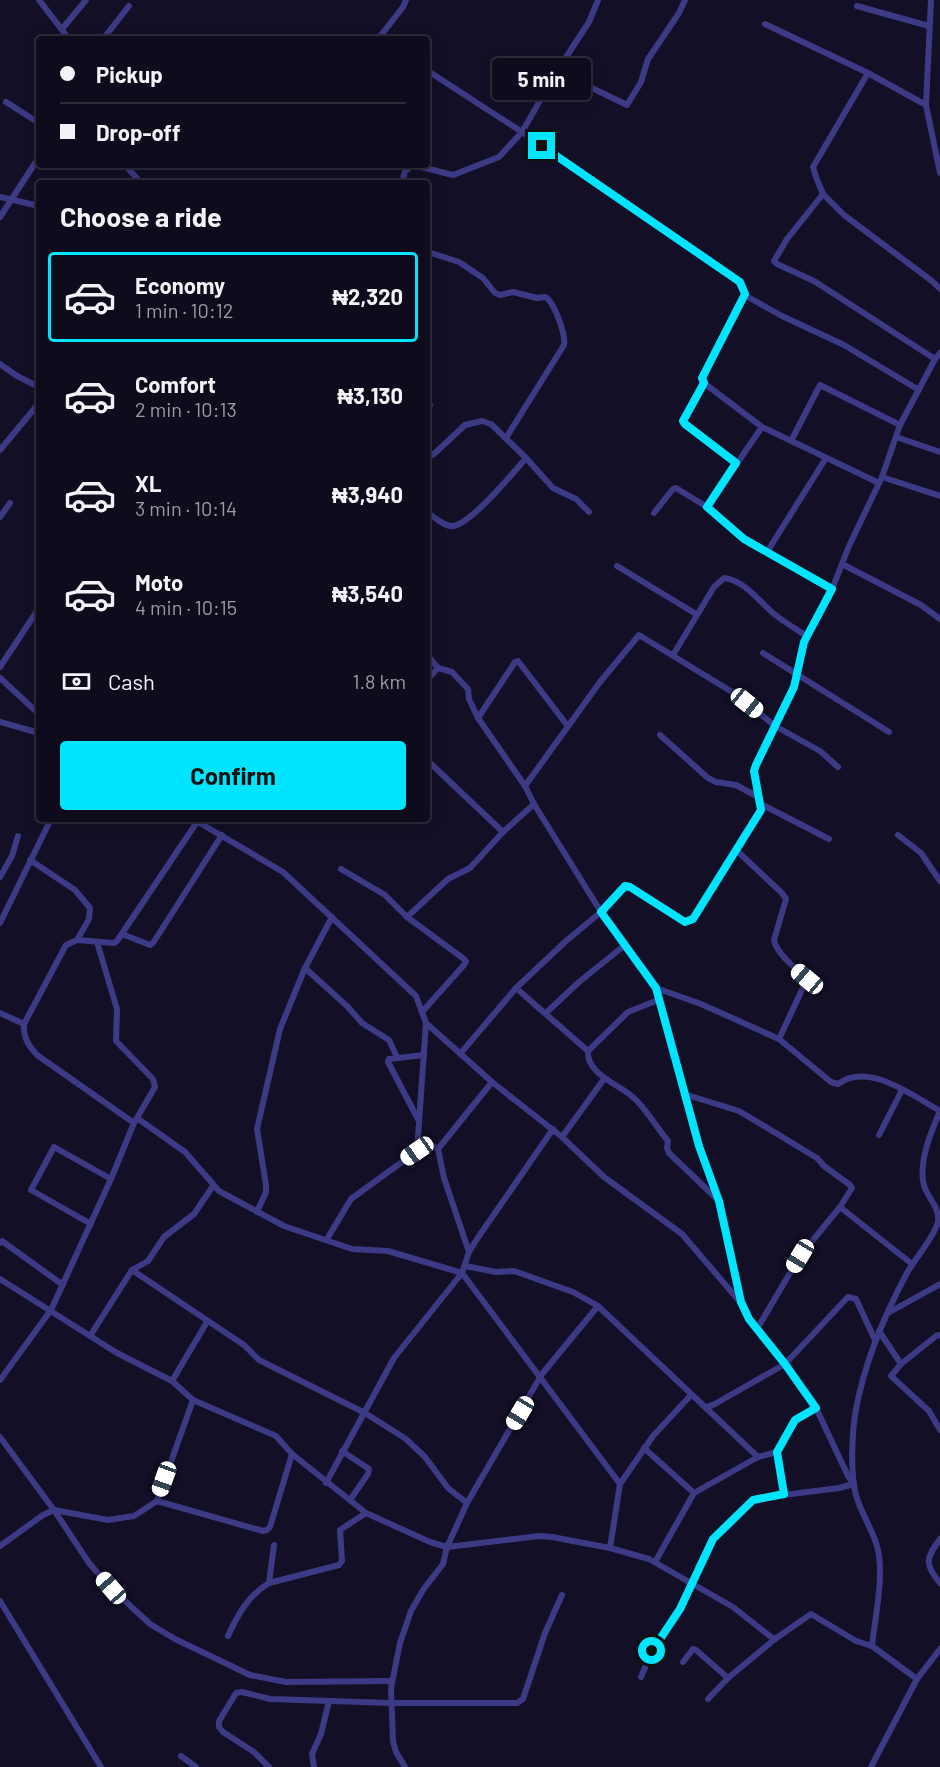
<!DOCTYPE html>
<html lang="en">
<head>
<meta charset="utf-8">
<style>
  body { margin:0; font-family:Barlow,sans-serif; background:#1c1929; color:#f1f3f6; height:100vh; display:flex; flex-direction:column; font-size:22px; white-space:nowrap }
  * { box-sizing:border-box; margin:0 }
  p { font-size:20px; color:#9b9ba3 }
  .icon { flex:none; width:33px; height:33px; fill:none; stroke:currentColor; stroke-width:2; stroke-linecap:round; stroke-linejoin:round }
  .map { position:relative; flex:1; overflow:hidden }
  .panel { position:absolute; left:36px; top:180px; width:394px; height:642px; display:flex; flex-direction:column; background:#0e0b1c; border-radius:6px; box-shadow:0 3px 15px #0003,0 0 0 2px #2e2b3b }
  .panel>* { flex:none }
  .banner { position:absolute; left:36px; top:36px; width:394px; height:132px; border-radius:6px; box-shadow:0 3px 15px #0003,0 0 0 2px #2e2b3b; display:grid; align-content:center; height:132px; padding:0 24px; background:#0e0b1c }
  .end { position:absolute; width:27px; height:27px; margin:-14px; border:8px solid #00e5ff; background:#111; box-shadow:0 0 0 3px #111 }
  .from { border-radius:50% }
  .bubble { position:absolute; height:42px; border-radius:6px; background:#0e0b1c; box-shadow:0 3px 15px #0003,0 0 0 2px #2e2b3b; font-size:20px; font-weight:700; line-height:42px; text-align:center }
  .car { position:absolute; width:18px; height:36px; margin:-18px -9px; border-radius:8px; box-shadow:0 0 4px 2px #0007; background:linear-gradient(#fff 24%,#345 0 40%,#fff 0 76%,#345 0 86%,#fff 0) }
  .banner b { display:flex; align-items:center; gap:21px; height:57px; font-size:22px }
  .banner b+b { border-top:2px solid #2e2b3b }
  .banner i { width:15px; height:15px; background:#f1f3f6 }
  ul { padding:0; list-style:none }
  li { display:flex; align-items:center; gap:18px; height:90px; margin:0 12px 9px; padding:0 12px; border:3px solid transparent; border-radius:6px }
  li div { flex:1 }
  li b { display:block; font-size:22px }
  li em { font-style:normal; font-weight:700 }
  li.on { border-color:#00e5ff }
  li>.icon { width:54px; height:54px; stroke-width:1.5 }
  h2 { padding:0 24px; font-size:27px; line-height:72px }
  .pay { display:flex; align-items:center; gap:15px; height:66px; padding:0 24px; font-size:22px }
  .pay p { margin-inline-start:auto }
  .cta { display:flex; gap:12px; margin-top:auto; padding:12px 24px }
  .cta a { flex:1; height:69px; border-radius:6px; background:#00e5ff; color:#111; font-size:24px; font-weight:700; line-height:69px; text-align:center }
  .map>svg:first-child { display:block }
</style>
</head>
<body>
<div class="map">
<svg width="940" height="1767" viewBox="0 0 940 1767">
  <rect width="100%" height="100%" fill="#130f26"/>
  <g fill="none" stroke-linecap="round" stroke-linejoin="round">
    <g stroke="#3d3a85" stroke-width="6">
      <polyline points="39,0 69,39"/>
      <polyline points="931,0 926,105 940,173"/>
      <polyline points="857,6 929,26"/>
      <polyline points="765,24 868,73"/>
      <polyline points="62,29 86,0"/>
      <polyline points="103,39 129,6"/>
      <polyline points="378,39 403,7 406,0"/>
      <polyline points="428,71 522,132 736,279 745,294 748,297 782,316 844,345 919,390"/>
      <polyline points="557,71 627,105 641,82 648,59 679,13 685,0"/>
      <polyline points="6,102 39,123"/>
      <polyline points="926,105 868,73 813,167 816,177 823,194 844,215 932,281 940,289"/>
      <polyline points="125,165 141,183"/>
      <polyline points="402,183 405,171 413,165 453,175 499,157 522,132 557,71 589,22 598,0"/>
      <polyline points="823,194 787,239 774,261 777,264 814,281 935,359"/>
      <polyline points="0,197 39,206"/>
      <polyline points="0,217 39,157"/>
      <path d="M428,252l31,10 24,16 12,15 5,2 13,-3 24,6 8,-1c9,4 21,38 19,48l-58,93"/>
      <polyline points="0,364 17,376 39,387"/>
      <polyline points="704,383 762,427 879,483"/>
      <polyline points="428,401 430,405 428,412"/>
      <polyline points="896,437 940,452"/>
      <polyline points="791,441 820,385 900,425"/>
      <polyline points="0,450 39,403"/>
      <polyline points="428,457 434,454 465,425 482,421 491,424 526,458 553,488 576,499 589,512"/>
      <polyline points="736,463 685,424 683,421 704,383 702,378 745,294"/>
      <polyline points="882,477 940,496"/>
      <polyline points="707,507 762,427"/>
      <path d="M428,513c6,4 17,14 25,13 18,-2 60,-53 73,-68"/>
      <polyline points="654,513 673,489 676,488 707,507 744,539 832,589"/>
      <polyline points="0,517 10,503"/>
      <polyline points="767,552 826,458"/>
      <polyline points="842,564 921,605 940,619"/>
      <polyline points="617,566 696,614"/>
      <polyline points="763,653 889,732"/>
      <path d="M673,655l41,-68 10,-9c20,2 36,24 50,36 10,8 22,15 32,22"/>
      <polyline points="428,656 438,668 452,672 468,689 469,699 478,718 525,786 534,804 601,912 656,988 699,1146 719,1201 741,1302"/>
      <polyline points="0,667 39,608"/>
      <polyline points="0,678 39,714"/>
      <polyline points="428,679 438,668"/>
      <polyline points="478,718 515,662 518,661 567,725"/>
      <polyline points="0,722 39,733"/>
      <polyline points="660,735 708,778 716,782 736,785 760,798"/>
      <polyline points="428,761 503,832"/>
      <polyline points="525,786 600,682 639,635 737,695 775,726 820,751 838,767"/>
      <polyline points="761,804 829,839"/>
      <polyline points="193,819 283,872 416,996 426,1023 492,1082 562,1137 604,1177 682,1234 741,1303 749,1319 785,1364 816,1408 848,1476 854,1484 839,1488 760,1498 753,1500 713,1539 679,1609 652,1651 641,1677"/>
      <polyline points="898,835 921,853 940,881"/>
      <path d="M736,850l46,43 4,6 -12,41c2,13 23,30 33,39l-28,60"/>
      <polyline points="30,860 75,890 90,908 89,919 77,940"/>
      <polyline points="341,869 385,895 407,917 464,959 466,961 464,965 422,1012"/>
      <polyline points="0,877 12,856 18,836"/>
      <polyline points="407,917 448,879 470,868 503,832 534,804"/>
      <polyline points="0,923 51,819"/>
      <polyline points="122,934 150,945 153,943 222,835"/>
      <polyline points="305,968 348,1007 362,1023 389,1040 397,1057"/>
      <path d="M516,988l72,63c-2,24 34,34 48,49 12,12 21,28 32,41l-1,7 2,5 49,47"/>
      <path d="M656,988l45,16 78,35 52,43 7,2c30,-23 75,12 102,27"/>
      <polyline points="0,1013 24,1024"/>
      <polyline points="546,1013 579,982 625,945"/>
      <polyline points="588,1051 628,1012 658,1000"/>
      <polyline points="460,1054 516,988 566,941 601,912 625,887 630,887 685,923 693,919 761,810 754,771 756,765 794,687 806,636 829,597 849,546 882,477 900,425 935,359 940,353"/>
      <polyline points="684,1094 739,1111 817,1158 824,1166 850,1185 852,1188 840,1207 800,1256 757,1329"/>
      <polyline points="137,1118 185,1152 219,1191 284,1226 352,1249 388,1251 462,1273 620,1484"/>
      <polyline points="419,1121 388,1062 389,1059 424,1055"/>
      <path d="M134,1123l-97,-68c-9,-10 -14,-18 -13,-31l42,-79 11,-5 37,3 3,-2 82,-122"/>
      <polyline points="879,1135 902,1090"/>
      <polyline points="562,1137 604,1079"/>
      <polyline points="438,1149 444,1178 469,1252"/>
      <polyline points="438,1149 492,1082"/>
      <polyline points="417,1151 426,1023"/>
      <polyline points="840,1207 912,1264"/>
      <polyline points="257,1212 266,1192 266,1185 257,1129 280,1029 305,968 332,917"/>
      <polyline points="91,1224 31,1190 54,1147 111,1179"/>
      <polyline points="327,1239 351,1199 417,1151 433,1146 438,1149"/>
      <polyline points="0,1243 2,1241 63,1285"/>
      <polyline points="465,1266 496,1272 514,1271 573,1292 598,1306 758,1457"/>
      <polyline points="132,1270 244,1345 259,1360 365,1413 406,1439 425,1457 448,1488 467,1503"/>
      <path d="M0,1279l117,74 55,28 21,19 83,36 16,18 74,59 -26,17 2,31 -3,4 -70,18c-21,13 -31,31 -41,53"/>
      <polyline points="888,1313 940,1284"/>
      <polyline points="879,1331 901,1364"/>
      <polyline points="940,1335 936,1336 901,1364 891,1376 929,1411 940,1430"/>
      <polyline points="90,1336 132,1270 148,1261 164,1237 194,1214 213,1186"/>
      <polyline points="0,1380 51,1310 111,1179 134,1123 155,1087 153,1079 116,1041 117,1009 97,942"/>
      <polyline points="172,1381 207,1322"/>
      <polyline points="706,1407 713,1405 785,1364 848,1297 856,1299 875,1340"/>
      <polyline points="0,1437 54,1510 89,1563 111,1588 150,1624 175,1639 250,1675 286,1682 392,1681"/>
      <polyline points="644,1448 694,1493"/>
      <polyline points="342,1451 369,1469 368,1474 350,1500"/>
      <polyline points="326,1483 394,1358 462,1273 469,1252 477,1239 553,1129"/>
      <polyline points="784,1494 777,1452 795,1420 816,1408"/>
      <polyline points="157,1501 263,1531 267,1530 270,1527 292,1454"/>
      <polyline points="366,1513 430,1542 447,1547 539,1536 552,1537 610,1548 649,1559 733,1607 771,1637 775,1639 811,1614 856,1641 872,1646"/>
      <path d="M940,1539c-14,19 -16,25 0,44"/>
      <polyline points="0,1546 43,1515 54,1510 108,1520 134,1516 157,1501 193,1400"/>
      <polyline points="610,1548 620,1484 653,1436 691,1395"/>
      <polyline points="655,1562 694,1493 758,1457 777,1452"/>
      <polyline points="269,1583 274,1545"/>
      <polyline points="0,1601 101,1767"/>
      <polyline points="683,1662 693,1649 696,1650 728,1678"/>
      <path d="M917,1679l-45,-33c3,-29 12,-68 6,-96 -4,-19 -17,-36 -22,-55 -6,-22 -4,-64 0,-86 9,-48 28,-93 51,-136 9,-16 26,-34 31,-51 2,-17 -13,-25 -15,-41 -3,-23 8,-49 17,-70"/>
      <polyline points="708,1699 728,1678 775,1639"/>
      <polyline points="181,1756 196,1767"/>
      <polyline points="269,1767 254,1752 223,1732 219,1727 219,1721 236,1693 242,1692 270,1699 391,1703 517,1703 523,1699 545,1633 562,1595"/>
      <polyline points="314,1767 312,1754 321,1734 329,1701"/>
      <polyline points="405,1767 396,1752 393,1741 391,1688 400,1643 411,1611 423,1590 443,1564 447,1547 467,1503 542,1374 598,1306"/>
      <polyline points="871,1767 917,1679 940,1649"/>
    </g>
  </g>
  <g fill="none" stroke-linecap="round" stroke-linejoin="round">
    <polyline stroke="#00e5ff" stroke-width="8" points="542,146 740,282 745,294 702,378 704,383 683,421 685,424 736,463 707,507 744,539 832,589 804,642 794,687 756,765 754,771 761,810 693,919 685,922 630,887 625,886 601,912 656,988 699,1146 719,1201 741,1302 749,1319 785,1364 816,1408 795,1420 777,1452 784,1494 753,1500 713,1539 680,1609 652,1651"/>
  </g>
</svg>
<i class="end from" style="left:652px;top:1651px"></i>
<i class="end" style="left:542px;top:146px"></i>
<div class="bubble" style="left:492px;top:58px;width:99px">5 min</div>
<i class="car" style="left:747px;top:703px;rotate:129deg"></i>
<i class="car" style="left:807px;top:979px;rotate:310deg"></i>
<i class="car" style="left:417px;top:1151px;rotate:235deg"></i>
<i class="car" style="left:800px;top:1256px;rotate:211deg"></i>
<i class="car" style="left:520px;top:1413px;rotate:211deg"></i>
<i class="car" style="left:164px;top:1479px;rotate:200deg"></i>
<i class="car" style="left:111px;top:1588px;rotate:319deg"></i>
<div class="banner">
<b><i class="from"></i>Pickup</b>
<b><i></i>Drop-off</b>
</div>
<section class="panel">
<h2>Choose a ride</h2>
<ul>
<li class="on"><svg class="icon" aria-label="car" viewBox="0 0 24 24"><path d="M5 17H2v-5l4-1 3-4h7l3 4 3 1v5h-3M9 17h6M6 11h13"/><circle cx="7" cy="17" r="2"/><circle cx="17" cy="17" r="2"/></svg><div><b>Economy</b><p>1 min · 10:12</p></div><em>₦2,320</em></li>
<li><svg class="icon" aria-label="car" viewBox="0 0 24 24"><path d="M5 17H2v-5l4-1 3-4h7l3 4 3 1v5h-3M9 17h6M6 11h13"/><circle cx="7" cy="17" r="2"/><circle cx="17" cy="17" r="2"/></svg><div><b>Comfort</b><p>2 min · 10:13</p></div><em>₦3,130</em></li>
<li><svg class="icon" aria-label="car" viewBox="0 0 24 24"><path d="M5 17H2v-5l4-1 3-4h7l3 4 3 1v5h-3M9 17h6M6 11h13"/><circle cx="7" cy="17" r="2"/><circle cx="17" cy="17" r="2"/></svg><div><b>XL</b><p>3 min · 10:14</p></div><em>₦3,940</em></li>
<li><svg class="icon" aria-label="car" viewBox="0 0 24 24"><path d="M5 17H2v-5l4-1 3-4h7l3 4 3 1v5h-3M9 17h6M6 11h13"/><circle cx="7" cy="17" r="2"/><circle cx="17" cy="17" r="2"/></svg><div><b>Moto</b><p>4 min · 10:15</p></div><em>₦3,540</em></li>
</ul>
<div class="pay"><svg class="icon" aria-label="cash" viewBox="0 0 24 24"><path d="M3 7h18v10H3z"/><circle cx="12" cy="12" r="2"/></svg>Cash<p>1.8 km</p></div>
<div class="cta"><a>Confirm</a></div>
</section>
</div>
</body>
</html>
